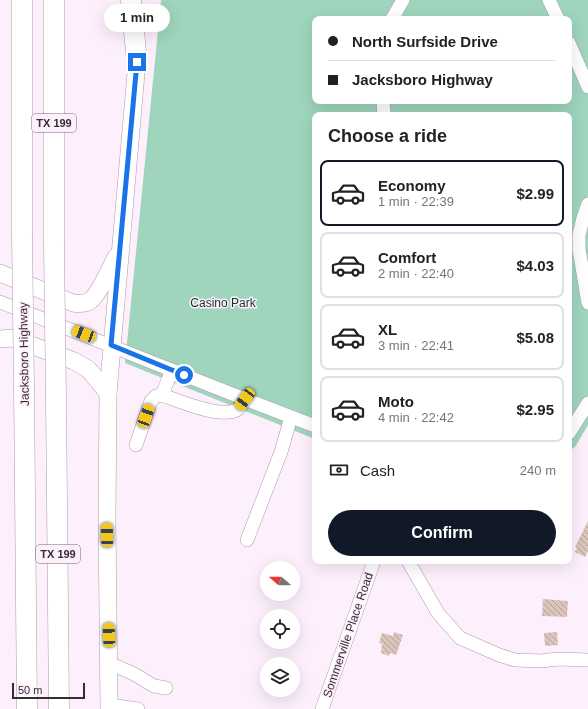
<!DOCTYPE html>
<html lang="en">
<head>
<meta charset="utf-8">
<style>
  body { margin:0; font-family:Helvetica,sans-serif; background:#f2f2f2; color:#222; height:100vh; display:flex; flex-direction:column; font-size:15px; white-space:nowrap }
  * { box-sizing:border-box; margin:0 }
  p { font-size:13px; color:#767676 }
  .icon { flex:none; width:22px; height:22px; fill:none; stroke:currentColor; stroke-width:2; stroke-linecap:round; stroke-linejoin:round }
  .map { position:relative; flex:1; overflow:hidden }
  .drawer { position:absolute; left:312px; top:112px; width:260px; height:452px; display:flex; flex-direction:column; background:#fff; border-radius:8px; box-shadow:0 4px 16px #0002 }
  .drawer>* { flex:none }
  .guide { position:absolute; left:312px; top:16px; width:260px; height:88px; border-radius:8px; box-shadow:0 4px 16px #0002; display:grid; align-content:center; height:88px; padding:0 16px; background:#fff }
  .needle { width:26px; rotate:291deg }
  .controls { position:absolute; left:260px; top:561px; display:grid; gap:8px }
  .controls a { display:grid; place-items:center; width:40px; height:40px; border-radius:50%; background:#fff; box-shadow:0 4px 16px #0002; font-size:20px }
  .scale { position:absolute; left:12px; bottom:10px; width:73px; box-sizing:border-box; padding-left:4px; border:2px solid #342d33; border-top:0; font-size:11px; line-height:14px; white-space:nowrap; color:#342d33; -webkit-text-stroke:3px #feeffc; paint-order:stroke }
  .end { position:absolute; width:18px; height:18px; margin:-9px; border:5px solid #1a73e8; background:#fff; box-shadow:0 0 0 2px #fff }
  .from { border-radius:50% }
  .bubble { position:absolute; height:28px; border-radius:14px; background:#fff; box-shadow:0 4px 16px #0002; font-size:13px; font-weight:600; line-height:28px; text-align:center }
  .car { position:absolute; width:12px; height:24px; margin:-12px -6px; border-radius:5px; box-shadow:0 0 3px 1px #0007; background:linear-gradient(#f5c518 24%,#345 0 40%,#f5c518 0 76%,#345 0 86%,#f5c518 0) }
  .guide b { display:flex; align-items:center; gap:14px; height:38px; font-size:15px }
  .guide b+b { border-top:1px solid #e0e0e0 }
  .guide i { width:10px; height:10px; background:#222 }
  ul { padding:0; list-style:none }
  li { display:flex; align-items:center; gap:12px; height:66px; margin:0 8px 6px; padding:0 8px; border:2px solid #e0e0e0; border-radius:8px }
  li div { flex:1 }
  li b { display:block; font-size:15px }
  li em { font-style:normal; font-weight:600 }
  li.active { border-color:#111827 }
  li>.icon { width:36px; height:36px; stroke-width:1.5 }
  h2 { padding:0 16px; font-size:18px; line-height:48px }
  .pay { display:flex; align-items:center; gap:10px; height:44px; padding:0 16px; font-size:15px }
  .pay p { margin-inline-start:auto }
  .button { display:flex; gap:8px; margin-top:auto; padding:8px 16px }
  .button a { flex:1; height:46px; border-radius:24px; background:#111827; color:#fff; font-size:16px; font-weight:600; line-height:46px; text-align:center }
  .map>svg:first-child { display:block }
</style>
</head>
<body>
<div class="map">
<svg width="588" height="709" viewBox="0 0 588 709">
  <defs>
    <pattern id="building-back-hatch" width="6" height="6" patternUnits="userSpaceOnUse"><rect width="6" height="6" fill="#dbc5bb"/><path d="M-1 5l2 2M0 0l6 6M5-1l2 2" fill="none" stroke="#b2a099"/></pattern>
  </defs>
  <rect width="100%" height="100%" fill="#feeffc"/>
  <path fill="#9ed5bc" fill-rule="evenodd" d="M161,0h427v425l-13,22 -6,4v-336h-254v324l-190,-76zM315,19h254v82h-254z"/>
  <g fill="url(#building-back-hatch)">
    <polygon points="588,521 588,551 585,557 575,552 577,547 575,547"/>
    <polygon points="543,599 568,601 567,617 542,616"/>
    <polygon points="394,632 403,635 396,655 390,653 389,656 381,653 382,644 379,643 382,633 393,636"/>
    <polygon points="557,632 558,645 545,646 544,633"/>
  </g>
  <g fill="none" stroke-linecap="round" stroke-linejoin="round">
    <defs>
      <g id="minor">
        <polyline points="549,0 558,19"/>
        <polyline points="392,19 403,0"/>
        <polyline points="569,43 588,87"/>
        <polyline points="383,101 384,115"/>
        <polyline points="588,204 583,218 579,235 579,249 588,303"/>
        <path d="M0,302c105,41 209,84 315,124"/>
        <polyline points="162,395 172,370"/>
        <polyline points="569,433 588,403"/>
        <path d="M136,445l15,-44 5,-5 6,-1c17,6 61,25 76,14 3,-2 5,-7 7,-10"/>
        <polyline points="247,540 281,452 291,417"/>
        <polyline points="408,561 438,613 460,638 499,655 515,660 541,661 558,659 588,660"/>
        <polyline points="109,663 134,674 154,686 166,688"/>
        <polyline points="109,705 138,709"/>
        <polyline points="322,709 374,561"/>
      </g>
      <g id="major">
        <path d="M0,273l73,30c6,1 13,1 18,-3 8,-6 20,-33 25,-43"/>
        <polyline points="0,339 12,338 74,361 88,369 108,393"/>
        <polyline points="109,709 107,521 108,393 137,62"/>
      </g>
      <g id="highway">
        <polyline points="22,0 22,234"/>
        <polyline points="54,0 54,247"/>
        <polyline points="131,0 137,62"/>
        <polyline points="24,387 27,709"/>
        <polyline points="56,399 59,709"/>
      </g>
    </defs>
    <use href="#minor" stroke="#ab9baa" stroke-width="14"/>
    <use href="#major" stroke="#ab9baa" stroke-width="18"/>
    <use href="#highway" stroke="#ab9baa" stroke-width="21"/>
    <use href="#minor" stroke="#fff" stroke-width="13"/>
    <use href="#major" stroke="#fff" stroke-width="17"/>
    <use href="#highway" stroke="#fff" stroke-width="20"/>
    <defs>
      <g id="highway-bridge">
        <polyline points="22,234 24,387"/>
        <polyline points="54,247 56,399"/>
      </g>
    </defs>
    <use href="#highway-bridge" stroke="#ab9baa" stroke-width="21" stroke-linecap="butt"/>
    <use href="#highway-bridge" stroke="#fff" stroke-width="20"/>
  </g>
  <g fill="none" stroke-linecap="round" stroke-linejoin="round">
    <polyline stroke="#1a73e8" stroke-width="5" points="137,62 111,345 184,375"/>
  </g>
  <g text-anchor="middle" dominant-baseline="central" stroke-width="3" stroke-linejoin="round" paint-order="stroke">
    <g fill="#feeffc" stroke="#71676f" stroke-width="1">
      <rect x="32" y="114" width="44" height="18" rx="3"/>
      <rect x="36" y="545" width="44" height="18" rx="3"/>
    </g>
    <g font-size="11" font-weight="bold" fill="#342d33">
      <text x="54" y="123">TX 199</text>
      <text x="58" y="554">TX 199</text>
    </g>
    <g font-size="12" fill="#113325" stroke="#feeffc">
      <text x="223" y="303">Casino Park</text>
    </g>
    <g font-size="12" fill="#342d33" stroke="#feeffc">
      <text transform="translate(24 354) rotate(-91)">Jacksboro Highway</text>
      <text transform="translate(348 635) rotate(-71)">Sommerville Place Road</text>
    </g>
  </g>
</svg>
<div class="controls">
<a><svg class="needle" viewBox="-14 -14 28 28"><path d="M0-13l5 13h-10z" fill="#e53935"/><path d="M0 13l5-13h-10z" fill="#767676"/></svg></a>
<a><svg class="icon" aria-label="locate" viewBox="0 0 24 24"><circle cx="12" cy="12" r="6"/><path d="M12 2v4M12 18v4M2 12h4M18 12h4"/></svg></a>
<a><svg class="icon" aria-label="layers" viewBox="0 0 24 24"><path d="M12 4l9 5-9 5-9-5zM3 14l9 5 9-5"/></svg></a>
</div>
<div class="scale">50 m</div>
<i class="end from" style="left:184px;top:375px"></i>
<i class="end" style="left:137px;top:62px"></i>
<div class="bubble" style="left:104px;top:4px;width:66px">1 min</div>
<i class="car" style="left:84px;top:334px;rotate:291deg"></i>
<i class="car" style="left:245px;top:399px;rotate:217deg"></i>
<i class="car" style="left:146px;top:416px;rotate:20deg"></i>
<i class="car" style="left:107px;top:535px;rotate:359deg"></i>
<i class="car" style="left:109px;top:635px;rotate:358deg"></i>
<div class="guide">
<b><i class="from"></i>North Surfside Drive</b>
<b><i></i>Jacksboro Highway</b>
</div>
<section class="drawer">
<h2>Choose a ride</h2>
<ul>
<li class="active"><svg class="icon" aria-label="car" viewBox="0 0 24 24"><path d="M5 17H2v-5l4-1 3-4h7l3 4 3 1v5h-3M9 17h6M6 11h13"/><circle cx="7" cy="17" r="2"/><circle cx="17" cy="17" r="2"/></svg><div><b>Economy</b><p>1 min · 22:39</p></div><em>$2.99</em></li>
<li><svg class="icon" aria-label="car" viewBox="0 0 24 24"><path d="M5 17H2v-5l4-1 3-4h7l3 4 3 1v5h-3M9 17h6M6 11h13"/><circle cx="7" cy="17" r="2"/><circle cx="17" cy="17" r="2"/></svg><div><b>Comfort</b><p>2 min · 22:40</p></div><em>$4.03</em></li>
<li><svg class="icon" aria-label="car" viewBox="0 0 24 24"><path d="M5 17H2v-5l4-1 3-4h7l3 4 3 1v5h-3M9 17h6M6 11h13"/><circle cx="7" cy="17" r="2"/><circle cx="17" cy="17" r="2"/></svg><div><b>XL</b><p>3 min · 22:41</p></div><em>$5.08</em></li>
<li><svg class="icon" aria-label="car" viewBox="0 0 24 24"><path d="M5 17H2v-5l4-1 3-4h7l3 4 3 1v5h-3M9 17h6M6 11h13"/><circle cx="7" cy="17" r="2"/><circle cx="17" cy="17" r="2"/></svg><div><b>Moto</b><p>4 min · 22:42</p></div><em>$2.95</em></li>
</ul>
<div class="pay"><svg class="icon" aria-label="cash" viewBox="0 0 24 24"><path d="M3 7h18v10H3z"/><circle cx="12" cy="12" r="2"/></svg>Cash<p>240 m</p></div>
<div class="button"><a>Confirm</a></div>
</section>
</div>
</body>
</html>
